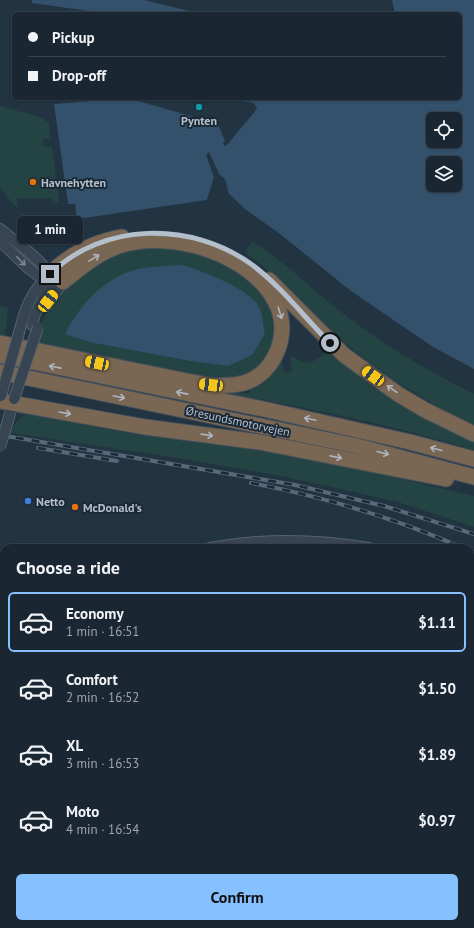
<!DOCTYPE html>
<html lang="en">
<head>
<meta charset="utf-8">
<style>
  body { margin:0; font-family:"PT Sans",sans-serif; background:#27323e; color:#f1f3f6; height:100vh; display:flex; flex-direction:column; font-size:15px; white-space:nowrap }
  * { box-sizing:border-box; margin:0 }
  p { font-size:13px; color:#9fa5ac }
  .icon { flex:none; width:22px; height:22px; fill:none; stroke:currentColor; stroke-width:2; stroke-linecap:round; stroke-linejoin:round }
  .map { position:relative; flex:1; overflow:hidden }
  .sheet { position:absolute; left:0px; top:544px; width:474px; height:384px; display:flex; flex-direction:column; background:#1a2632; border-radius:12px 12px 0 0; box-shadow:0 1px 3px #0004,0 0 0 1px #38434d }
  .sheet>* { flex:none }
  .banner { position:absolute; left:12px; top:12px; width:450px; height:88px; border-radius:6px; box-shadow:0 1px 3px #0004,0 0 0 1px #38434d; display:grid; align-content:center; height:88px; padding:0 16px; background:#1a2632 }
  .tools { position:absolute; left:426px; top:112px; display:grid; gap:8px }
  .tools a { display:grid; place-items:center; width:36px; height:36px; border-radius:6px; background:#1a2632; box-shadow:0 1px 3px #0004,0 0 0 1px #38434d; font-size:20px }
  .end { position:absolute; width:18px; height:18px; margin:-9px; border:5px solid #b4bfcc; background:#111; box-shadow:0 0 0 2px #111 }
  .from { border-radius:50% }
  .bubble { position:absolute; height:28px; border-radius:6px; background:#1a2632; box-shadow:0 1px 3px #0004,0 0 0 1px #38434d; font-size:13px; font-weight:800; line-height:28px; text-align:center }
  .car { position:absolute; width:12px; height:24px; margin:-12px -6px; border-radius:5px; box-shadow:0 0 3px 1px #0007; background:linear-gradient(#f5c518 24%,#345 0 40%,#f5c518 0 76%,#345 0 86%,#f5c518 0) }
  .banner b { display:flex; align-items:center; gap:14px; height:38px; font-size:15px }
  .banner b+b { border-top:1px solid #38434d }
  .banner i { width:10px; height:10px; background:#f1f3f6 }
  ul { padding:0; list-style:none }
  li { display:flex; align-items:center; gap:12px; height:60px; margin:0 8px 6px; padding:0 8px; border:2px solid transparent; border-radius:6px }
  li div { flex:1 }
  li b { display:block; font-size:15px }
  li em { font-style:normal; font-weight:800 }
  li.current { border-color:#86c0ff }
  li>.icon { width:36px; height:36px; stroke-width:1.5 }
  h2 { padding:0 16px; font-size:18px; line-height:48px }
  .action { display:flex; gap:8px; margin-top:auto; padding:8px 16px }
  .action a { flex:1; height:46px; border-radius:6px; background:#86c0ff; color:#111; font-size:16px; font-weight:800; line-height:46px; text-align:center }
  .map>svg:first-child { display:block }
</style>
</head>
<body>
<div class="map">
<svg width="474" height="928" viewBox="0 0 474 928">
  <rect width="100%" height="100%" fill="#223342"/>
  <g fill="#244343" fill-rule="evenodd">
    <polygon points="0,106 40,117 49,123 50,138 43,139 44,147 52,147 59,202 54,204 50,198 17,198 18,206 15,206 0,188"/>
    <path d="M252,241c34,21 61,50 93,74 40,30 84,57 129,79v31c-47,-23 -93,-50 -132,-85 -33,-28 -62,-62 -97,-88z"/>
    <path d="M159,247c39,3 75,16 103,46 21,23 17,65 -13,79 -12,6 -25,6 -39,6l-173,-35c3,-11 6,-24 11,-35 21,-38 69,-58 111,-61zM76,339l152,27 -38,-5z"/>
    <polygon points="0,306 8,308 5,336 0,335"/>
    <path d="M330,349l144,90v11c-85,-26 -171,-43 -259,-59l6,-1 29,4 1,-6 -8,-1 38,-35 3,20 8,-1 -2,-16c18,13 25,7 40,-6z"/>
    <path d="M28,414l90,17 164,22 59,12 133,31v31l-76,-25 -112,-25 -101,-18 -174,-26c3,-10 6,-15 17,-19z"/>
  </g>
  <g fill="#34516b" fill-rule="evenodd">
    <polygon points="32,0 144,0 201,14 110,14 32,3"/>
    <path d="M392,0h82v369l-41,-22 -82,-56 -71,-57 -35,-25 -16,-15 -4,-15 -6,-5 -10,-22 -3,3 8,22 -7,23 -130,19 -2,-15h-7l-14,-100 74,-6 90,26 7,17 -2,1 1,3 2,1 31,-37 -3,-6 -27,-5h233v-84h-65zM433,119h22v22h-22zM433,163h22v22h-22z"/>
    <path d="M183,265c19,6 70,25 77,44 3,8 3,17 5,25l-13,21 -24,11 -38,-5 -101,-19 -24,-8c13,-26 36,-53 66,-63 17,-5 34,-5 52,-6z"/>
  </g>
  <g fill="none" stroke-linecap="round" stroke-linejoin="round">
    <g stroke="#3d4e5e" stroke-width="22">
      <polyline points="470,860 474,871"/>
      <polyline points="162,924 164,928"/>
      <polyline points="103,928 113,924"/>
    </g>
    <defs>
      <g id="minor">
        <path d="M0,229c13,11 50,36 52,52l-17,33 -3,11"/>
        <polyline points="0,241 27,267 44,280 57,281"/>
        <polyline points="46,306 63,282"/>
        <path d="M22,322c5,-19 12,-32 26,-46"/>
        <polyline points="8,421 14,399"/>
        <path d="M210,548c53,-10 106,-9 159,0"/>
        <polyline points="470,581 474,582"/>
        <polyline points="0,588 4,589"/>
        <polyline points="0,603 4,602"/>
      </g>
      <g id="highway">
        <path d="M50,274c20,-20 44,-32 72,-37"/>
        <polyline points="269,280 344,355 398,394 425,410 474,434"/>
        <path d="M0,343l187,38c19,4 38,7 57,2 32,-10 47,-51 32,-80 -25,-50 -106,-74 -157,-57 -21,7 -39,22 -56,36"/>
        <polyline points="0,355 268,410 410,442 474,459"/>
        <polyline points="0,372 357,446 474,477"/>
        <polyline points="0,401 145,427 259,442 446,479"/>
      </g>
    </defs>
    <use href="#minor" stroke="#55626f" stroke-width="12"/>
    <use href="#highway" stroke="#424f5c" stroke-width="17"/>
    <use href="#minor" stroke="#374552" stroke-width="10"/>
    <use href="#highway" stroke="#796653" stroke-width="15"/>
    <defs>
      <g id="rail">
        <polyline points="0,435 295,485 384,506 474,534"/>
        <polyline points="38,448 117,461"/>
        <path d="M251,483c73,14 144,35 212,65"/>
        <polyline points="470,551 474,553"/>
      </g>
    </defs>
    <use href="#rail" stroke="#586979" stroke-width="4"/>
    <use href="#rail" stroke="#1c2a37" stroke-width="2.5" stroke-dasharray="8" stroke-linecap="butt"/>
    <defs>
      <g id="minor-bridge">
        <polyline points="1,396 22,322"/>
        <polyline points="14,399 38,327"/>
        <polyline points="0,447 8,421"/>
      </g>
    </defs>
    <use href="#minor-bridge" stroke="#55626f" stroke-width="12" stroke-linecap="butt"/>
    <use href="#minor-bridge" stroke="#374552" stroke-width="10"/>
  </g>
  <defs><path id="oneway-shaft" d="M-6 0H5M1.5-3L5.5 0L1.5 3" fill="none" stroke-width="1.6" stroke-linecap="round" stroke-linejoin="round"/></defs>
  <g stroke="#aeb6c0">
    <use href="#oneway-shaft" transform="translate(94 258) rotate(-31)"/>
    <use href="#oneway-shaft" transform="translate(280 313) rotate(73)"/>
    <use href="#oneway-shaft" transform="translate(55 367) rotate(-169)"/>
    <use href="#oneway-shaft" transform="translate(392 389) rotate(-145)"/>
    <use href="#oneway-shaft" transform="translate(182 393) rotate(-169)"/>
    <use href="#oneway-shaft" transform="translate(119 397) rotate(12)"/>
    <use href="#oneway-shaft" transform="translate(65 413) rotate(10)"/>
    <use href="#oneway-shaft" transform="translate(310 419) rotate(-168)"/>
    <use href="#oneway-shaft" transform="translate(207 435) rotate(8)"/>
    <use href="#oneway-shaft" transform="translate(436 449) rotate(-165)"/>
    <use href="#oneway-shaft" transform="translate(383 453) rotate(14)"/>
    <use href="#oneway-shaft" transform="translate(336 457) rotate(11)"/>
  </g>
  <use stroke="#7c8895" href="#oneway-shaft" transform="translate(21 261) rotate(45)"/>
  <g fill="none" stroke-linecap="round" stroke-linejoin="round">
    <path stroke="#b4bfcc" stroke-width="5" d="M50,274c53,-52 141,-53 201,-10 30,22 53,53 79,79"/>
  </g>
  <circle fill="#0f9aa8" stroke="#1c2a37" stroke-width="1.5" cx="199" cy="107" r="4"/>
  <g fill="#e8710a" stroke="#1c2a37" stroke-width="1.5">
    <circle cx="33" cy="182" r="4"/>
    <circle cx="75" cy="507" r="4"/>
  </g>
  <circle fill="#3f7fe0" stroke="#1c2a37" stroke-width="1.5" cx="28" cy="501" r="4"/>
  <g text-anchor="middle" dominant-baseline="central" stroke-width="4" stroke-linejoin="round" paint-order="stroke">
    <g font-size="12" font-weight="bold" fill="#b4bfcc" stroke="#1c2a37" text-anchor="start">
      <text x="199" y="120" text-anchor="middle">Pynten</text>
      <text x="41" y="182">Havnehytten</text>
      <text x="36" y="501">Netto</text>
      <text x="83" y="507">McDonald's</text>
    </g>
    <g font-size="12" fill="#b4bfcc" stroke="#1c2a37">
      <text transform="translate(238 421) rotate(12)">Øresundsmotorvejen</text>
    </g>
  </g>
</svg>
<div class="tools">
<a><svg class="icon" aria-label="locate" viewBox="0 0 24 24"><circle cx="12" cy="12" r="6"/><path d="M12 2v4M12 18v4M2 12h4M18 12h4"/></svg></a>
<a><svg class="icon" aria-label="layers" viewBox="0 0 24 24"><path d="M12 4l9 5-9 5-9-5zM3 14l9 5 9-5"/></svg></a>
</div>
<i class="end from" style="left:330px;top:343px"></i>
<i class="end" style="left:50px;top:274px"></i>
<div class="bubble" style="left:17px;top:216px;width:66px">1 min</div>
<i class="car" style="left:48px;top:301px;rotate:38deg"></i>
<i class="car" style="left:97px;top:363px;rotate:282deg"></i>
<i class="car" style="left:373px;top:376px;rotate:306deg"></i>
<i class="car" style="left:211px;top:385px;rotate:277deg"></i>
<div class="banner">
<b><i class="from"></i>Pickup</b>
<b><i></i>Drop-off</b>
</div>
<section class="sheet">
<h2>Choose a ride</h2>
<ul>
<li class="current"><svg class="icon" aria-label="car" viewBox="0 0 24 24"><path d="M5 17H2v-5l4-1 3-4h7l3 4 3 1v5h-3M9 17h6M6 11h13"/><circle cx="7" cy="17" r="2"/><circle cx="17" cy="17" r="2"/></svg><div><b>Economy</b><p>1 min · 16:51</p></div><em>$1.11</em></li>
<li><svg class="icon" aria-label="car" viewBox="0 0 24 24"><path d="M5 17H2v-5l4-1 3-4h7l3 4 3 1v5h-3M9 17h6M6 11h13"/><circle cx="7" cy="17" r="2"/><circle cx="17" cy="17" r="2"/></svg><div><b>Comfort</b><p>2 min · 16:52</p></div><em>$1.50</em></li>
<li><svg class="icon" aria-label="car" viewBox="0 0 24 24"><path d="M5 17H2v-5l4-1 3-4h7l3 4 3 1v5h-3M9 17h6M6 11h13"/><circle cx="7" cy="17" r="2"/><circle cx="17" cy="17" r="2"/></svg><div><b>XL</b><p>3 min · 16:53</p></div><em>$1.89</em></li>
<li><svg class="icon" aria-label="car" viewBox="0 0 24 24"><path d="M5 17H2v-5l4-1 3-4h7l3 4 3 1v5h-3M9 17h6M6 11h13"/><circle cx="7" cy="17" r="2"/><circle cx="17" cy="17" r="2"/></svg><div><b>Moto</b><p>4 min · 16:54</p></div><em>$0.97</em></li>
</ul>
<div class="action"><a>Confirm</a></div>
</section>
</div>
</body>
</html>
